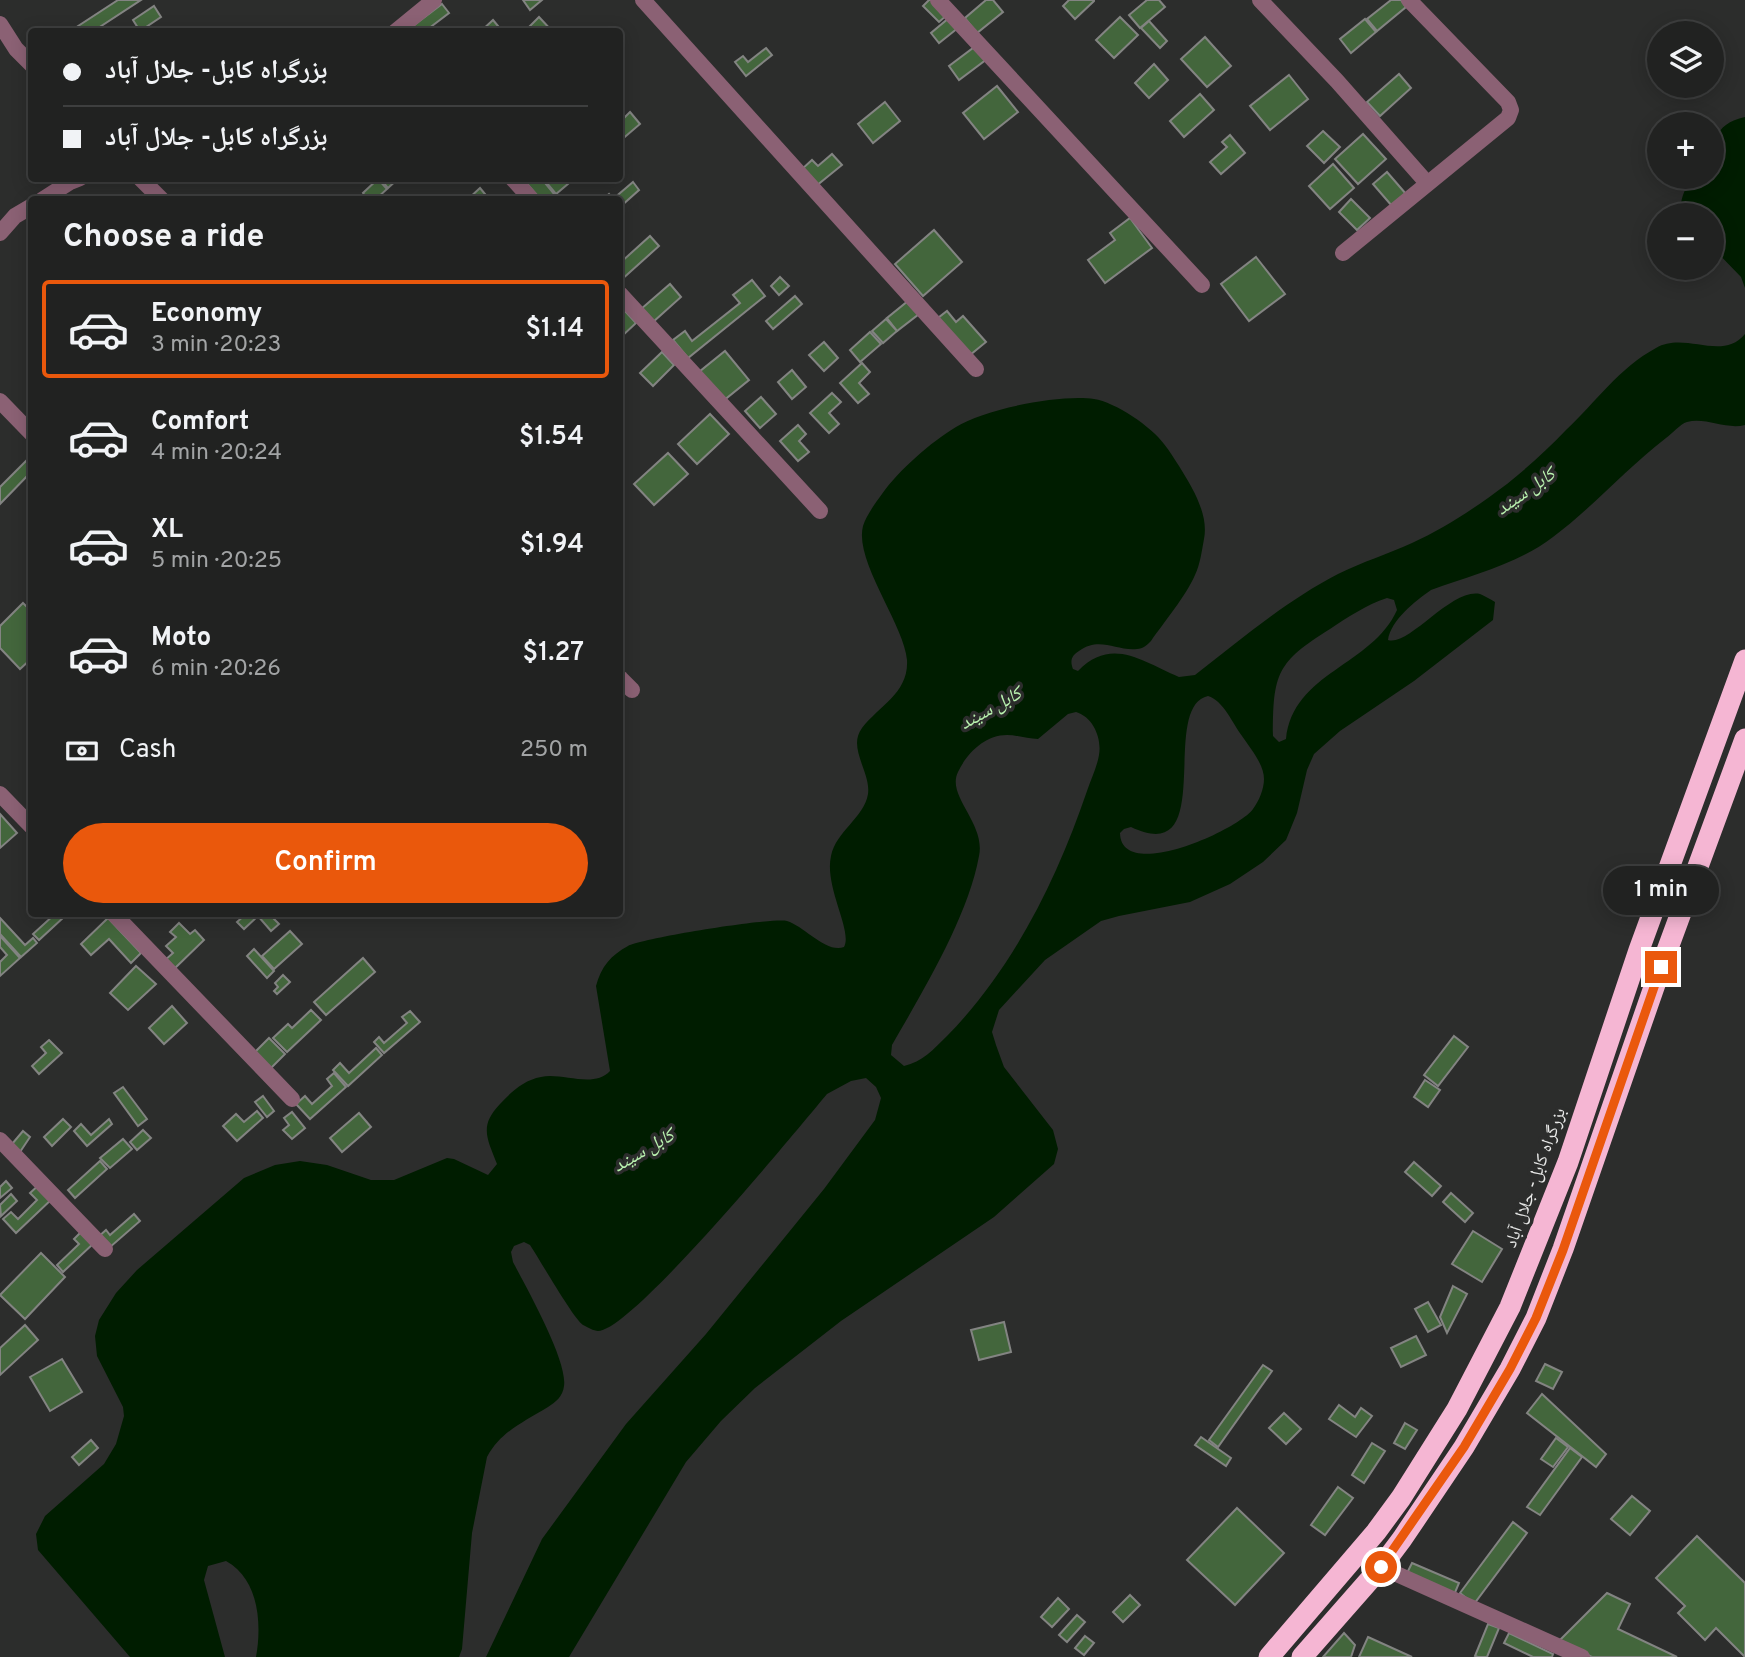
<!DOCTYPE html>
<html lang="en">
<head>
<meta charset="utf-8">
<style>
  body { margin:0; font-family:Overpass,"Noto Naskh Arabic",sans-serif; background:#2d2f2e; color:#f1f3f6; height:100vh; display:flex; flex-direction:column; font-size:26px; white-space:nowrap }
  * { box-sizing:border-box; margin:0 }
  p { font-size:23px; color:#a2a4a5 }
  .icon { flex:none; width:38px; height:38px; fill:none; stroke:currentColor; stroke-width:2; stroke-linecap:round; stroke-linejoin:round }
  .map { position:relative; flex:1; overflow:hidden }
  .side { position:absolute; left:28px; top:196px; width:595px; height:721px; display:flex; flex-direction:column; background:#212221; border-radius:7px; box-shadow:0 4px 18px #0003,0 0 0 2px #3e3f3f }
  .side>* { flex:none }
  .top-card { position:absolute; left:28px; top:28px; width:595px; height:154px; border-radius:7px; box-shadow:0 4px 18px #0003,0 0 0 2px #3e3f3f; display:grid; align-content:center; height:154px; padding:0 35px; background:#212221 }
  .tools { position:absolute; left:1647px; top:21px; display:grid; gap:14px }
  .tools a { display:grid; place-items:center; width:77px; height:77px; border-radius:50%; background:#212221; box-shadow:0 4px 18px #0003,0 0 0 2px #3e3f3f; font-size:35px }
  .end { position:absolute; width:32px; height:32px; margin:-16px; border:9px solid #ea580c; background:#fff; box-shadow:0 0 0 4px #fff }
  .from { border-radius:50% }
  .bubble { position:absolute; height:49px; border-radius:24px; background:#212221; box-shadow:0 4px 18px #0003,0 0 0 2px #3e3f3f; font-size:23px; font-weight:600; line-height:49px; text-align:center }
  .top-card b { display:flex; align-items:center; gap:24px; height:66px; font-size:26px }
  .top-card b+b { border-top:2px solid #3e3f3f }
  .top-card i { width:18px; height:18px; background:#f1f3f6 }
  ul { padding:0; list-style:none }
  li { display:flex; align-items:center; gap:21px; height:98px; margin:0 14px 10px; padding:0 21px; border:4px solid transparent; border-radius:7px }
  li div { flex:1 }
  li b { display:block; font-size:26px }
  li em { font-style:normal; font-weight:600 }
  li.current { border-color:#ea580c }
  li>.icon { width:63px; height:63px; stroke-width:1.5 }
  h2 { padding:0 35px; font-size:32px; line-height:84px }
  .pay { display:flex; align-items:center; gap:18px; height:77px; padding:0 35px; font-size:26px }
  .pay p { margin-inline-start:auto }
  .action { display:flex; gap:14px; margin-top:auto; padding:14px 35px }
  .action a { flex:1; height:80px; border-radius:42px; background:#ea580c; color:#fff; font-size:28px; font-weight:600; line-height:80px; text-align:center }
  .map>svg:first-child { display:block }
</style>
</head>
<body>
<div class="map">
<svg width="1745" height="1657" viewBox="0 0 1745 1657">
  <rect width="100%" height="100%" fill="#2c2d2c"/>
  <g fill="#001d00" fill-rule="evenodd">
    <path d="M1745,117v171l-4,-11 -29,-30v-32h-30c-4,-13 3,-26 10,-38h20c0,-29 -1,-53 33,-60z"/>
    <path d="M1745,334v91c-19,5 -39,-8 -58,-3 -7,2 -15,12 -21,16 -40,31 -73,69 -113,99 -35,27 -81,38 -122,53 -16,11 -40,30 -43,50 21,7 63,-52 92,-46 5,2 10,5 15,8l-2,18 -79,61 -74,50 -26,23 -7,16 -10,43 -11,27 -23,22 -33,22 -40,18 -71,14 -18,5 -56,39 -46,50 -7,22 4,13 8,22 49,63 5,19 -4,15 -60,53 -153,104 -86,67 -34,33 -35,41 -117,195h-83l56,-118 84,-115 80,-90 118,-145 51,-69 6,-22 -5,-11 -10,-9 -15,3 -24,13c-30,36 -195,237 -229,237 -4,0 -11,-4 -15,-6 -10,-7 -43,-65 -53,-80l-6,-3 -10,4 -3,6 2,10c13,25 55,99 51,124 -1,10 -8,16 -16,21 -24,15 -47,24 -61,50l-15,76 -10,116 -3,8h-203c6,-33 3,-78 -30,-96l-18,5 -4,14 21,77h-95l-92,-107 -2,-16 9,-18 59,-52 12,-20 8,-28 -1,-9 -26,-51 -2,-20 4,-16 17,-27 21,-23 107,-92 31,-13 25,-4 27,4 44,15h23l53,-22 7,1 34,16 9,-11c-10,-26 -18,-38 3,-60 11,-12 24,-24 41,-27 20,-5 53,12 69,-6l-14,-85c5,-19 15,-31 32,-40 15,-8 145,-29 159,-25 17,5 40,33 57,26 9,-16 -20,-60 -13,-91 5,-25 33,-38 37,-62 3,-22 -21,-46 -6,-66 17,-22 47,-35 45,-68 -3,-36 -53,-99 -44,-134 3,-10 13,-24 19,-32 17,-24 49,-52 74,-67 28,-18 105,-33 138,-28 21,3 58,28 70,45 6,7 10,15 15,22 13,21 30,48 25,73 -2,11 -4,26 -9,36 -9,21 -31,47 -44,66 -4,4 -8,8 -14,8 -22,2 -37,-13 -58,2 -8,5 -9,10 -6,18l5,2c34,-35 65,-9 101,6l16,-2c46,-36 91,-74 143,-101 24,-12 50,-20 74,-31 33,-15 66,-37 95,-59 20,-16 41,-35 59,-54 30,-28 53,-62 90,-82 29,-17 66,14 89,-14zM1387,598l7,2 3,10c-25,56 -104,62 -111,129l-7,3 -6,-6c0,-63 4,-74 57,-107 18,-12 36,-24 57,-31zM1208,696c15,4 25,28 34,40 8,12 22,28 22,43 0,10 -5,22 -11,30 -15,21 -132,74 -133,24l4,-4 7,-2c88,42 27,-120 77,-131zM1076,712c17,5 26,26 23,43 -2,12 -8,24 -12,36 -30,88 -74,178 -140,245 -13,13 -25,26 -43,30l-13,-11 1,-10c31,-54 76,-128 87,-189 7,-33 -33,-60 -21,-84 9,-19 27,-37 49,-37 10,0 21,4 31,4l30,-25z"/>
  </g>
  <g fill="#43663c" stroke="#838482" stroke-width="2">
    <polygon points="118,0 141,0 92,32 69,32"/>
    <polygon points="523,0 542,0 530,10"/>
    <polygon points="929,0 933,0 947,15 939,22 923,6"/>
    <polygon points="986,0 993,0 1003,12 977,33 965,18"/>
    <polygon points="1069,0 1094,0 1094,1 1075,19 1063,6"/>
    <polygon points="1147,0 1159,0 1165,7 1140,28 1129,15"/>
    <polygon points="1391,0 1401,0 1406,7 1377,31 1367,19"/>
    <polygon points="442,4 449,13 424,32 405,32"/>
    <polygon points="154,6 161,17 140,31 133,20"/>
    <polygon points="539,17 553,32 524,32"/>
    <polygon points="1120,17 1138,35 1114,58 1096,40"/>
    <polygon points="949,18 958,28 939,43 931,33"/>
    <polygon points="1365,19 1376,32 1351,53 1340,39"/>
    <polygon points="493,20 503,32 480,32"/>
    <polygon points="1149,21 1167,41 1160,48 1141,28"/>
    <polygon points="1205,37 1231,66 1207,87 1181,59"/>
    <polygon points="977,45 987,59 959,80 949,66"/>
    <polygon points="766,48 772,55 746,76 735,62 743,56 748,62"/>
    <polygon points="1154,64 1168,80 1149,98 1135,83"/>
    <polygon points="1399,74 1411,88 1380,116 1367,102"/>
    <polygon points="1289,75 1308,99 1270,130 1250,106"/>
    <polygon points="997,86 1018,112 984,139 963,113"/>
    <polygon points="1200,94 1214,110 1184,137 1170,121"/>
    <polygon points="885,102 900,121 873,143 858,124"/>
    <polygon points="630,112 640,124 620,141 620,122"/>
    <polygon points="1323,131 1340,147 1324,163 1307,146"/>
    <polygon points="1363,134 1386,159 1358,184 1335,159"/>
    <polygon points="1230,135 1245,153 1221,174 1210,162 1227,147 1222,142"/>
    <polygon points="832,154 842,165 816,186 802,169 812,160 818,166"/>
    <polygon points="1333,164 1354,188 1330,209 1309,186"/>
    <polygon points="1387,172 1406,194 1392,206 1373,184"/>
    <polygon points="380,178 399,178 388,188"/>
    <polygon points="541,178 555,195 549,200 541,200 523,179"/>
    <polygon points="551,178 575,178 556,194 546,182"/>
    <polygon points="378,179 387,189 375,200 368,200 363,193"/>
    <polygon points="633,182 639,190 620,207 620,200 602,200 609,194 613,199"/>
    <polygon points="480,188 490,200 467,200"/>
    <polygon points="1351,199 1370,218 1357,230 1339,212"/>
    <polygon points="1130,218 1152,248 1105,283 1088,260 1115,240 1110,233"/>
    <polygon points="934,230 962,262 923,296 895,264"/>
    <polygon points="650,236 659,246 620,281 620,263"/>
    <polygon points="1256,257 1285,294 1249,321 1221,284"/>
    <polygon points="780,277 789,286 779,295 771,286"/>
    <polygon points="752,280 765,296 688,358 673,340 685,331 692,341 740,303 733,295"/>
    <polygon points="670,284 681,297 653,322 641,309"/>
    <polygon points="795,296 802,304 773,329 766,321"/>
    <polygon points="908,301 919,314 897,331 887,318"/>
    <polygon points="625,311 636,323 620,338 620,316"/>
    <polygon points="947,311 956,322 963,316 986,342 970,355 938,318"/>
    <polygon points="886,319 897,331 883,343 872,331"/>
    <polygon points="870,332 881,344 860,362 850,350"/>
    <polygon points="824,342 838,358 824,371 809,355"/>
    <polygon points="725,351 749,380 723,401 699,372"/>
    <polygon points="662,352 674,365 653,386 640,373"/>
    <polygon points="862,363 870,372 859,383 869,394 858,403 840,383"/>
    <polygon points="792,370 806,387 792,399 778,382"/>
    <polygon points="832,393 841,402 829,413 839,424 829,433 810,413"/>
    <polygon points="761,397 776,414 760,428 745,411"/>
    <polygon points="710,414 729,434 697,464 678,444"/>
    <polygon points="798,425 806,434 799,441 809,452 798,461 780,441"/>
    <polygon points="668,453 688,474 654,505 634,484"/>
    <polygon points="32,455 32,471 0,504 0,487"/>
    <polygon points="23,603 32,612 32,658 20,669 0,648 0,626"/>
    <polygon points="0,814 17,833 0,848"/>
    <polygon points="55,914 61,914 64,917 39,940 33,934"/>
    <polygon points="246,914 269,914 279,924 271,931 258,916 244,929 237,922"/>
    <polygon points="0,918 25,945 33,938 37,943 21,957 0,934"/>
    <polygon points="108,918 141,953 131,963 109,939 91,955 81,944"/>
    <polygon points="179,923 190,934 195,930 204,940 173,970 164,961 173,953 166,946 176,937 170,932"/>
    <polygon points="290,931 302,944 274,969 262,956"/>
    <polygon points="0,936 20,958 0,976 0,962 7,955 0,947"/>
    <polygon points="254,949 274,971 267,978 247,956"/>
    <polygon points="363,958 375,972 326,1015 314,1002"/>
    <polygon points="136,966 156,984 128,1010 110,993"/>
    <polygon points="283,975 290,982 277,994 274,991 278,987 275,983"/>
    <polygon points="172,1006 187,1023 164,1044 149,1028"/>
    <polygon points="311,1010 321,1020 287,1052 273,1038 288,1024 292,1028"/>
    <polygon points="410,1011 420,1022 384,1053 374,1042 379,1037 384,1043 407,1023 402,1017"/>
    <polygon points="1454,1036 1468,1047 1438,1086 1424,1075"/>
    <polygon points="269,1038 285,1054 269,1070 253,1054"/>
    <polygon points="49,1040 62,1053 39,1074 32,1066 46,1053 41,1047"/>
    <polygon points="376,1048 382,1055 348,1086 333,1070 340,1063 349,1073"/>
    <polygon points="334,1073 346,1087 310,1119 296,1104 305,1096 312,1104 332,1086 327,1079"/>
    <polygon points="1425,1080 1440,1090 1428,1107 1414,1097"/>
    <polygon points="123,1087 147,1119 138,1126 114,1093"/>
    <polygon points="263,1096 274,1111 267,1117 255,1102"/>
    <polygon points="257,1111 263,1118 237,1141 223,1126 236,1114 244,1122"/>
    <polygon points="292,1112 305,1128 292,1139 283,1130 289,1125 284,1118"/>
    <polygon points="359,1113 371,1127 342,1152 330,1138"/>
    <polygon points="63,1119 71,1127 52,1146 44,1137"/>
    <polygon points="109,1119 112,1124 87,1146 74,1131 81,1124 91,1135"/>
    <polygon points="143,1130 151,1138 137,1150 130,1142"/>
    <polygon points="23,1131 30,1137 20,1152 12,1144"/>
    <polygon points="123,1139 132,1149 110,1168 100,1158"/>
    <polygon points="100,1161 107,1169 75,1198 68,1190"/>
    <polygon points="1414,1162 1441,1186 1432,1196 1405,1172"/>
    <polygon points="6,1181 12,1188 0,1198 0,1187"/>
    <polygon points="40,1184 53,1198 16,1233 3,1219 11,1212 18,1219 37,1200 30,1193"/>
    <polygon points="1451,1193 1473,1213 1465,1222 1443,1202"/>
    <polygon points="11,1194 17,1201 1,1216 0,1205"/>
    <polygon points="134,1214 140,1221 109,1248 98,1237 106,1230 110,1235"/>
    <polygon points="82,1231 94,1243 63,1272 57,1265 79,1244 74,1239"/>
    <polygon points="1473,1231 1502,1249 1482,1282 1452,1264"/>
    <polygon points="41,1253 65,1277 25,1319 0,1295"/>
    <polygon points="1453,1286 1467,1294 1447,1333 1440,1317"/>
    <polygon points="1428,1302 1441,1325 1428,1332 1415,1309"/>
    <polygon points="1004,1322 1011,1352 979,1360 971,1330"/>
    <polygon points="25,1325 38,1340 0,1375 0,1348"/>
    <polygon points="1416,1336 1426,1355 1401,1367 1391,1348"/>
    <polygon points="62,1359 82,1392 50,1411 30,1377"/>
    <polygon points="1545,1364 1562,1372 1553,1389 1536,1381"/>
    <polygon points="1263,1365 1272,1371 1218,1447 1209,1440"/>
    <polygon points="1542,1394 1606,1454 1596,1467 1527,1413"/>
    <polygon points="1339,1405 1355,1417 1361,1408 1372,1416 1356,1437 1329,1419"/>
    <polygon points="1284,1413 1301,1429 1286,1444 1269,1428"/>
    <polygon points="1405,1423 1417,1430 1405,1449 1394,1443"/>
    <polygon points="1201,1437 1231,1458 1226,1466 1195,1445"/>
    <polygon points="1556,1438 1568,1447 1553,1467 1541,1459"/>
    <polygon points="91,1440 98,1448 79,1465 72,1457"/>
    <polygon points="1372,1443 1385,1451 1364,1483 1352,1475"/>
    <polygon points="1570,1448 1582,1457 1540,1515 1527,1507"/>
    <polygon points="1338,1487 1353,1498 1325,1535 1311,1525"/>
    <polygon points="1632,1496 1650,1511 1630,1535 1611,1519"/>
    <polygon points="1237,1508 1284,1553 1235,1605 1187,1560"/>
    <polygon points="1513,1522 1527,1533 1474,1604 1460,1593"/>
    <polygon points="1697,1536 1745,1583 1745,1657 1716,1628 1705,1640 1678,1613 1685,1606 1656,1578"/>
    <polygon points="1412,1563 1459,1583 1454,1595 1406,1575"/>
    <polygon points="1607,1593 1630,1604 1618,1629 1677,1657 1592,1657 1558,1642"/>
    <polygon points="1130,1595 1140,1605 1123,1622 1113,1612"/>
    <polygon points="1058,1598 1069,1609 1052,1627 1041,1617"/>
    <polygon points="1077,1615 1085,1622 1067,1642 1059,1635"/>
    <polygon points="1488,1624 1499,1628 1487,1657 1478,1657 1475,1656"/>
    <polygon points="1344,1633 1355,1645 1351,1657 1323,1657"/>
    <polygon points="1509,1633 1553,1654 1552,1657 1533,1657 1504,1643"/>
    <polygon points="1085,1636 1094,1643 1084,1655 1075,1648"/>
    <polygon points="1368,1637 1412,1657 1359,1657"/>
  </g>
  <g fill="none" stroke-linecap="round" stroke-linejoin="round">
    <g stroke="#8b6174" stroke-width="16">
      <polyline points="643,0 976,369"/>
      <polyline points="938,0 1202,285"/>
      <polyline points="1260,0 1337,81 1427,183"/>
      <polyline points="0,24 16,49 32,65"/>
      <polyline points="395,32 434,0"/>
      <polyline points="140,178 162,200"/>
      <polyline points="512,178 532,200"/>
      <polyline points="42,200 70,182 80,178"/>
      <polyline points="0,233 15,216 32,206"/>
      <polyline points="1343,253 1508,118 1511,110 1508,102 1409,0"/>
      <polyline points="620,294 820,511"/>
      <polyline points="0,401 32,434"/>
      <polyline points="620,678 632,690"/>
      <polyline points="0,794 32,827"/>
      <polyline points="114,914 292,1099"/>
      <polyline points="0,1140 105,1249"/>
      <polyline points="1381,1567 1582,1657"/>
    </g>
    <g stroke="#f5b6d3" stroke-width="21">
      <polyline points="1269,1657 1376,1532 1401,1498 1457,1409 1510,1307 1568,1162 1639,950 1745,660"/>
      <polyline points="1302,1657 1381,1567 1402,1539 1464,1447 1510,1369 1536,1318 1563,1249 1661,967 1745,739"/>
    </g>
  </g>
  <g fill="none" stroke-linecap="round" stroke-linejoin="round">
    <polyline stroke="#ea580c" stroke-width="9" points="1381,1567 1464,1447 1510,1369 1536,1318 1563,1250 1661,967"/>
  </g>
  <g text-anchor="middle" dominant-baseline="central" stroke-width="7" stroke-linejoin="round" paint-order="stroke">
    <g font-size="18" fill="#e7e8e7" stroke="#2c2d2c">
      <text transform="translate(1536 1178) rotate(-70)">بزرگراه کابل- جلال آباد</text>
    </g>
    <g font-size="19" font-style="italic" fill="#baf3b0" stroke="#2c2d2c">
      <text transform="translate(1526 492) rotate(-35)">کابل سيند</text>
      <text transform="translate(991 709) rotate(-29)">کابل سيند</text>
      <text transform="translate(644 1151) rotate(-30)">کابل سيند</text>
    </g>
  </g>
</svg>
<div class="tools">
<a><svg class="icon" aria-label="layers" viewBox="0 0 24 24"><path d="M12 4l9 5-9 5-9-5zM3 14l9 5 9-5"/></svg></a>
<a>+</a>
<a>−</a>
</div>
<i class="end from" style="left:1381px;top:1567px"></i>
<i class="end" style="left:1661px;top:967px"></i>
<div class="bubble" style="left:1603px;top:866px;width:116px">1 min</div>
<div class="top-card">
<b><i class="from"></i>بزرگراه کابل- جلال آباد</b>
<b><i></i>بزرگراه کابل- جلال آباد</b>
</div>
<section class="side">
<h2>Choose a ride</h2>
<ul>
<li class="current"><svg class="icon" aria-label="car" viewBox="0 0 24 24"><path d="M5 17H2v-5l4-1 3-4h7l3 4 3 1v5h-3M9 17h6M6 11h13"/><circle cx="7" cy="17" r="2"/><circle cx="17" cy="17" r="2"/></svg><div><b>Economy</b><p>3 min · 20:23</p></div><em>$1.14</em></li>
<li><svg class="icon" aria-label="car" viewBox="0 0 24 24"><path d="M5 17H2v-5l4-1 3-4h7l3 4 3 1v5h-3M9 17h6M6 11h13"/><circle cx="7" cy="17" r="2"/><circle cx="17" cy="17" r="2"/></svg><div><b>Comfort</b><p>4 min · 20:24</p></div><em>$1.54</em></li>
<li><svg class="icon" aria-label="car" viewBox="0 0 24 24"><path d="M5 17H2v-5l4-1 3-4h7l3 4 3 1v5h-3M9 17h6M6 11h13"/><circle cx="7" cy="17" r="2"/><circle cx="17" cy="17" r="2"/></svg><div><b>XL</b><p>5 min · 20:25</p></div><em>$1.94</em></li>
<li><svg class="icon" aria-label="car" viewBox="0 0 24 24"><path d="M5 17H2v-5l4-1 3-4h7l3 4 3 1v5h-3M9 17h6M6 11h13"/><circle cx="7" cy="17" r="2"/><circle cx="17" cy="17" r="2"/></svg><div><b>Moto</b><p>6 min · 20:26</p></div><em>$1.27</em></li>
</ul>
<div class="pay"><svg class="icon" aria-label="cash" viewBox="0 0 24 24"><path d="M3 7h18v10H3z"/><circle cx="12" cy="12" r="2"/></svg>Cash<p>250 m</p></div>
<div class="action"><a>Confirm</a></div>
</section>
</div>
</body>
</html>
